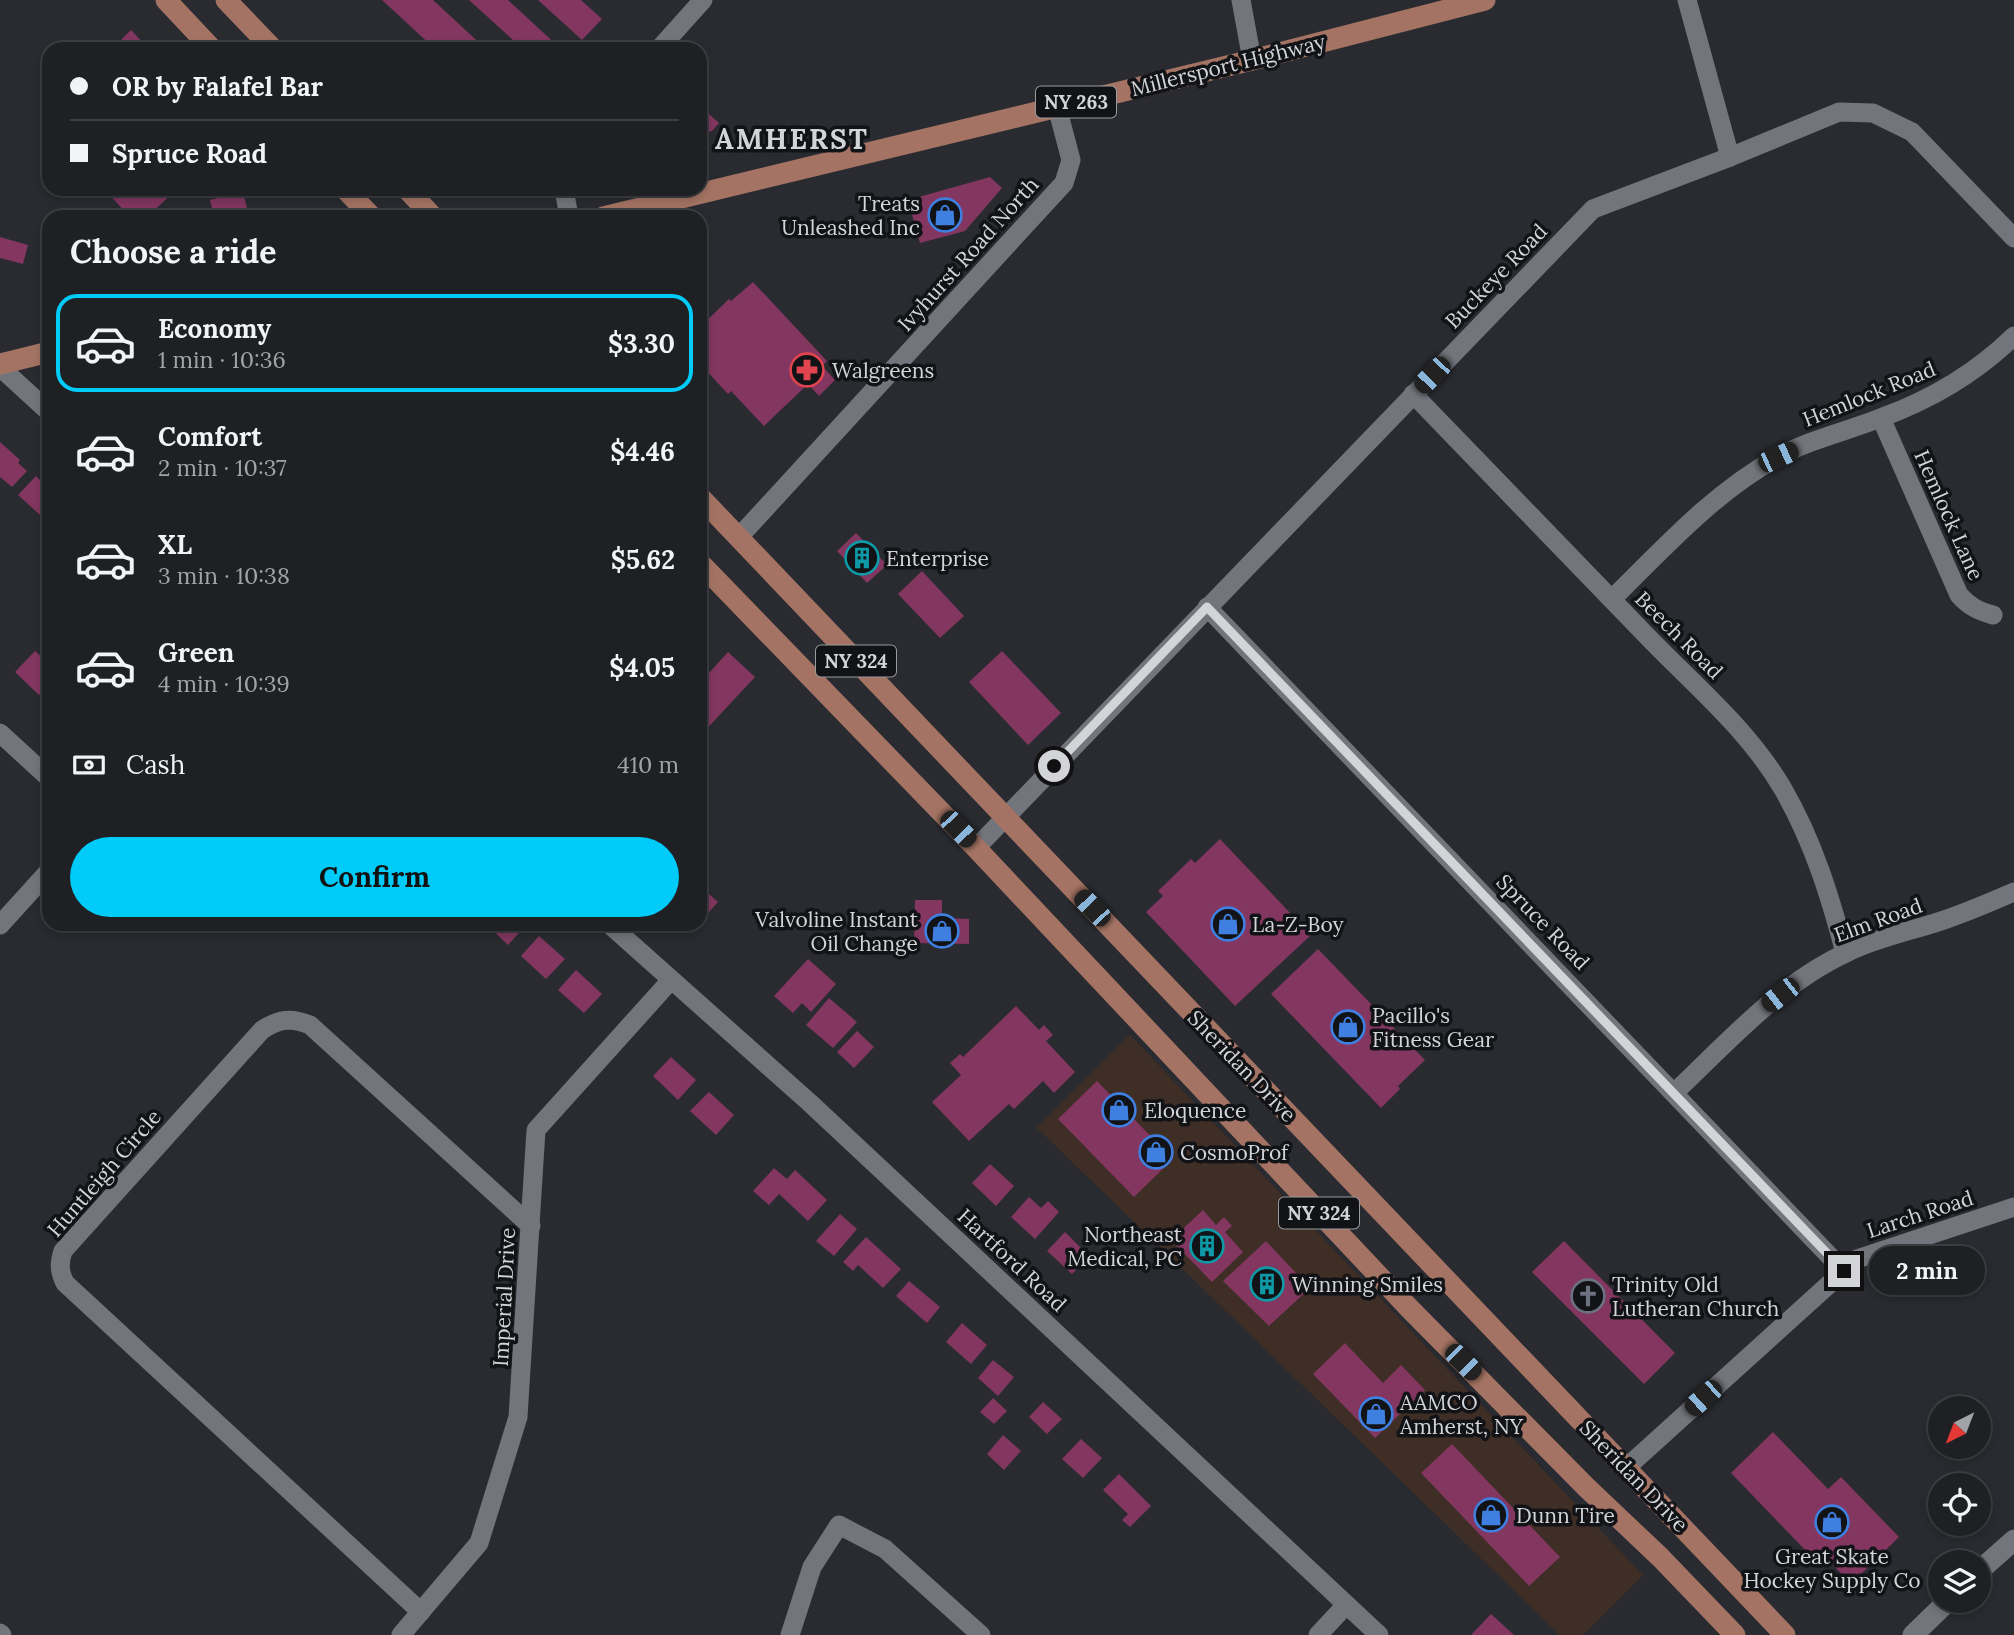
<!DOCTYPE html>
<html lang="en">
<head>
<meta charset="utf-8">
<style>
  body { margin:0; font-family:Lora,serif; background:#27282c; color:#f1f3f6; height:100vh; display:flex; flex-direction:column; font-size:26px; white-space:nowrap }
  * { box-sizing:border-box; margin:0 }
  p { font-size:23px; color:#a1a3a6 }
  .icon { flex:none; width:38px; height:38px; fill:none; stroke:currentColor; stroke-width:2; stroke-linecap:round; stroke-linejoin:round }
  .map { position:relative; flex:1; overflow:hidden }
  .drawer { position:absolute; left:42px; top:210px; width:665px; height:721px; display:flex; flex-direction:column; background:#1f2024; border-radius:21px; box-shadow:0 4px 10px #0003,0 0 0 2px #3c3e41 }
  .drawer>* { flex:none }
  .banner { position:absolute; left:42px; top:42px; width:665px; height:154px; border-radius:21px; box-shadow:0 4px 10px #0003,0 0 0 2px #3c3e41; display:grid; align-content:center; height:154px; padding:0 28px; background:#1f2024 }
  .needle { width:46px; rotate:222deg }
  .tools { position:absolute; left:1928px; top:1396px; display:grid; gap:14px }
  .tools a { display:grid; place-items:center; width:63px; height:63px; border-radius:50%; background:#1f2024; box-shadow:0 4px 10px #0003,0 0 0 2px #3c3e41; font-size:35px }
  .end { position:absolute; width:32px; height:32px; margin:-16px; border:9px solid #d3d4d8; background:#111; box-shadow:0 0 0 4px #111 }
  .from { border-radius:50% }
  .bubble { position:absolute; height:49px; border-radius:24px; background:#1f2024; box-shadow:0 4px 10px #0003,0 0 0 2px #3c3e41; font-size:23px; font-weight:700; line-height:49px; text-align:center }
  .car { position:absolute; width:21px; height:42px; margin:-21px -10px; border-radius:9px; box-shadow:0 0 5px 2px #0007; background:linear-gradient(#222 24%,#8ab4d8 0 40%,#222 0 76%,#8ab4d8 0 86%,#222 0) }
  .banner b { display:flex; align-items:center; gap:24px; height:66px; font-size:26px }
  .banner b+b { border-top:2px solid #3c3e41 }
  .banner i { width:18px; height:18px; background:#f1f3f6 }
  ul { padding:0; list-style:none }
  li { display:flex; align-items:center; gap:21px; height:98px; margin:0 14px 10px; padding:0 14px; border:4px solid transparent; border-radius:21px }
  li div { flex:1 }
  li b { display:block; font-size:26px }
  li em { font-style:normal; font-weight:700 }
  li.active { border-color:#01cbf9 }
  li>.icon { width:63px; height:63px; stroke-width:1.5 }
  h2 { padding:0 28px; font-size:32px; line-height:84px }
  .pay { display:flex; align-items:center; gap:18px; height:77px; padding:0 28px; font-size:26px }
  .pay p { margin-inline-start:auto }
  .cta { display:flex; gap:14px; margin-top:auto; padding:14px 28px }
  .cta a { flex:1; height:80px; border-radius:42px; background:#01cbf9; color:#111; font-size:28px; font-weight:700; line-height:80px; text-align:center }
  .map>svg:first-child { display:block }
</style>
</head>
<body>
<div class="map">
<svg width="2014" height="1635" viewBox="0 0 2014 1635">
  <rect width="100%" height="100%" fill="#292b30"/>
  <polygon fill="#3f2e25" points="1130,1035 1643,1575 1583,1635 1560,1635 1037,1128"/>
  <g fill="#823660">
    <polygon points="382,0 433,0 486,49 435,49"/>
    <polygon points="469,0 508,0 561,49 523,49"/>
    <polygon points="538,0 581,0 602,19 582,40"/>
    <polygon points="131,30 149,49 112,49"/>
    <polygon points="700,106 719,123 712,131 700,135"/>
    <polygon points="990,177 1002,188 965,231 920,243 908,200"/>
    <polygon points="104,189 177,189 147,217 130,217"/>
    <polygon points="243,192 249,217 214,217 210,200"/>
    <polygon points="0,237 28,245 23,264 0,258"/>
    <polygon points="753,282 827,361 822,366 835,380 819,396 808,384 764,426 731,391 728,394 700,364 700,327 729,299 731,301"/>
    <polygon points="0,442 20,460 18,463 27,471 12,487 0,477"/>
    <polygon points="36,476 49,489 49,523 18,495"/>
    <polygon points="856,533 887,565 867,583 837,551"/>
    <polygon points="922,571 964,616 940,638 898,594"/>
    <polygon points="35,651 43,658 49,651 49,684 39,695 15,672"/>
    <polygon points="1002,651 1061,713 1028,745 969,682"/>
    <polygon points="728,652 755,677 700,736 700,683"/>
    <polygon points="1220,839 1311,935 1235,1006 1146,912 1163,896 1158,891 1191,859 1195,863"/>
    <polygon points="700,886 718,902 700,922"/>
    <polygon points="915,900 942,900 942,918 969,919 969,944 914,943"/>
    <polygon points="486,924 527,924 508,945"/>
    <polygon points="539,936 565,959 546,979 521,956"/>
    <polygon points="1318,949 1425,1060 1398,1086 1400,1089 1381,1108 1271,994"/>
    <polygon points="808,959 836,984 811,1012 802,1003 793,1013 774,996"/>
    <polygon points="576,970 602,994 584,1013 558,990"/>
    <polygon points="829,998 857,1022 833,1048 806,1025"/>
    <polygon points="1016,1006 1039,1030 1044,1025 1053,1035 1046,1041 1075,1072 1054,1093 1043,1081 1014,1109 1009,1104 969,1141 932,1102 961,1075 950,1063 960,1054 963,1057"/>
    <polygon points="857,1031 874,1047 854,1068 837,1052"/>
    <polygon points="671,1057 696,1080 678,1100 653,1076"/>
    <polygon points="1097,1081 1173,1159 1134,1197 1058,1119"/>
    <polygon points="709,1092 734,1115 716,1135 690,1111"/>
    <polygon points="990,1164 1014,1186 996,1206 972,1183"/>
    <polygon points="774,1168 787,1179 795,1170 827,1200 808,1221 779,1194 769,1205 753,1191"/>
    <polygon points="1029,1197 1041,1208 1048,1201 1059,1212 1035,1239 1011,1217"/>
    <polygon points="1203,1210 1216,1225 1224,1217 1232,1226 1225,1232 1243,1252 1212,1282 1171,1240"/>
    <polygon points="840,1214 857,1229 834,1256 816,1241"/>
    <polygon points="1065,1232 1089,1256 1072,1274 1047,1251"/>
    <polygon points="866,1237 901,1269 883,1288 858,1265 853,1271 843,1262"/>
    <polygon points="1266,1241 1310,1288 1269,1326 1223,1281"/>
    <polygon points="1564,1241 1675,1353 1644,1384 1532,1272"/>
    <polygon points="909,1281 940,1307 927,1323 896,1296"/>
    <polygon points="962,1323 987,1345 971,1364 946,1342"/>
    <polygon points="1345,1343 1383,1383 1401,1365 1425,1390 1375,1438 1313,1374"/>
    <polygon points="993,1360 1014,1377 998,1396 978,1378"/>
    <polygon points="993,1398 1007,1411 994,1424 980,1412"/>
    <polygon points="1043,1402 1062,1419 1047,1434 1029,1417"/>
    <polygon points="1773,1432 1828,1489 1841,1477 1899,1537 1851,1584 1823,1554 1809,1554 1731,1473"/>
    <polygon points="1003,1435 1021,1451 1004,1470 987,1454"/>
    <polygon points="1081,1439 1102,1458 1083,1478 1062,1459"/>
    <polygon points="1452,1444 1560,1557 1529,1586 1421,1473"/>
    <polygon points="1119,1474 1151,1506 1130,1527 1122,1520 1128,1514 1103,1490"/>
    <polygon points="1491,1614 1514,1635 1471,1635"/>
  </g>
  <g fill="none" stroke-linecap="round" stroke-linejoin="round">
    <g stroke="#73757c" stroke-width="19">
      <polyline points="1241,0 1252,60"/>
      <polyline points="1687,0 1730,157"/>
      <polyline points="659,49 703,0"/>
      <polyline points="564,189 569,217"/>
      <polyline points="0,367 49,412"/>
      <path d="M1413,394c78,80 155,161 233,241 48,50 102,94 137,154 30,52 47,107 62,164"/>
      <path d="M1881,418l78,177c10,11 19,16 34,20"/>
      <polyline points="739,537 1064,183 1071,160 1057,107"/>
      <path d="M1612,599c52,-51 101,-106 166,-142 33,-18 70,-26 105,-40 49,-18 93,-44 131,-81"/>
      <polyline points="1207,607 1844,1271"/>
      <polyline points="0,733 49,778"/>
      <polyline points="976,848 1593,209 1730,157 1839,112 1873,113 1912,132 2014,238"/>
      <polyline points="609,924 810,1103 1379,1635"/>
      <polyline points="0,925 49,871"/>
      <path d="M1674,1093c54,-51 106,-110 174,-141 31,-15 64,-21 96,-32 24,-8 47,-18 70,-28"/>
      <polyline points="1626,1468 1857,1259 2014,1207"/>
      <path d="M421,1612l-356,-329c-6,-12 -6,-20 -2,-32l199,-221c17,-11 29,-13 48,-5l221,201"/>
      <polyline points="0,1633 2,1635"/>
      <polyline points="401,1635 479,1543 518,1417 536,1130 671,980"/>
      <polyline points="790,1635 812,1567 839,1525 885,1549 981,1635"/>
      <polyline points="1318,1635 1346,1605"/>
    </g>
    <g stroke="#73757c" stroke-width="21">
      <polyline points="1979,1571 2014,1540"/>
      <polyline points="1913,1635 1948,1601"/>
    </g>
    <g stroke="#a47363" stroke-width="21">
      <polyline points="166,0 212,49"/>
      <polyline points="226,0 273,49"/>
      <polyline points="345,189 372,217"/>
      <polyline points="407,189 433,217"/>
      <polyline points="603,217 1252,60 1485,0"/>
      <polyline points="0,364 49,352"/>
      <polyline points="700,497 1785,1635"/>
      <polyline points="700,563 976,848 1409,1308 1587,1488 1660,1557 1735,1635"/>
    </g>
  </g>
  <g fill="none" stroke-linecap="round" stroke-linejoin="round">
    <polyline stroke="#d3d4d8" stroke-width="9" points="1054,766 1207,607 1844,1271"/>
  </g>
  <defs>
    <symbol id="shop-ring" viewBox="-11 -11 22 22"><circle r="9.5" fill="#121316" stroke="#3f7fe0" stroke-width="1.5"/><path d="M-5-2.5h2.3a2.7 3.5 0 0 1 5.4 0H5L5.5 6h-11ZM-1.5-2.5h3a1.5 2.3 0 0 0-3 0Z" fill="#3f7fe0"/></symbol>
    <symbol id="pharmacy-ring" viewBox="-11 -11 22 22"><circle r="9.5" fill="#121316" stroke="#e0444e" stroke-width="1.5"/><path d="M-2-6h4v4h4v4h-4v4h-4v-4h-4v-4h4Z" fill="#e0444e"/></symbol>
    <symbol id="building-ring" viewBox="-11 -11 22 22"><circle r="9.5" fill="#121316" stroke="#0f9aa8" stroke-width="1.5"/><path d="M-4-6H4V6H1V3H-1V6H-4ZM-2.5-4.3h1.7v1.8h-1.7ZM.8-4.3h1.7v1.8H.8ZM-2.5-1h1.7V.8h-1.7ZM.8-1h1.7V.8H.8Z" fill="#0f9aa8"/></symbol>
    <symbol id="church-ring" viewBox="-11 -11 22 22"><circle r="9.5" fill="#121316" stroke="#6b7280" stroke-width="1.5"/><path d="M-1.2-6h2.4v3.5h3.3v2.4h-3.3V6h-2.4V-.1h-3.3v-2.4h3.3Z" fill="#6b7280"/></symbol>
  </defs>
  <g fill-rule="evenodd">
    <use href="#shop-ring" x="926" y="196" width="38" height="38"/>
    <use href="#pharmacy-ring" x="788" y="351" width="38" height="38"/>
    <use href="#building-ring" x="843" y="539" width="38" height="38"/>
    <use href="#shop-ring" x="1209" y="905" width="38" height="38"/>
    <use href="#shop-ring" x="923" y="912" width="38" height="38"/>
    <use href="#shop-ring" x="1329" y="1008" width="38" height="38"/>
    <use href="#shop-ring" x="1100" y="1091" width="38" height="38"/>
    <use href="#shop-ring" x="1137" y="1133" width="38" height="38"/>
    <use href="#building-ring" x="1188" y="1227" width="38" height="38"/>
    <use href="#building-ring" x="1248" y="1265" width="38" height="38"/>
    <use href="#church-ring" x="1569" y="1277" width="38" height="38"/>
    <use href="#shop-ring" x="1357" y="1395" width="38" height="38"/>
    <use href="#shop-ring" x="1472" y="1496" width="38" height="38"/>
    <use href="#shop-ring" x="1813" y="1503" width="38" height="38"/>
  </g>
  <g text-anchor="middle" dominant-baseline="central" stroke-width="7" stroke-linejoin="round" paint-order="stroke">
    <g fill="#121316" stroke="#999a9e" stroke-width="2">
      <rect x="1036" y="86.5" width="80" height="31" rx="5"/>
      <rect x="816" y="645.5" width="80" height="31" rx="5"/>
      <rect x="1279" y="1197.5" width="80" height="31" rx="5"/>
    </g>
    <g font-size="19" font-weight="bold" fill="#d3d4d8">
      <text x="1076" y="102">NY 263</text>
      <text x="856" y="661">NY 324</text>
      <text x="1319" y="1213">NY 324</text>
    </g>
    <g font-size="21" fill="#d3d4d8" stroke="#121316">
      <text transform="translate(1228 65) rotate(-14)">Millersport Highway</text>
      <text transform="translate(968 254) rotate(-48)">Ivyhurst Road North</text>
      <text transform="translate(1496 276) rotate(-46)">Buckeye Road</text>
      <text transform="translate(1869 394) rotate(-22)">Hemlock Road</text>
      <text transform="translate(1949 515) rotate(66)">Hemlock Lane</text>
      <text transform="translate(1679 635) rotate(45)">Beech Road</text>
      <text transform="translate(1878 920) rotate(-20)">Elm Road</text>
      <text transform="translate(1543 922) rotate(46)">Spruce Road</text>
      <text transform="translate(1242 1066) rotate(46)">Sheridan Drive</text>
      <text transform="translate(104 1173) rotate(-49)">Huntleigh Circle</text>
      <text transform="translate(1920 1214) rotate(-18)">Larch Road</text>
      <text transform="translate(1012 1260) rotate(43)">Hartford Road</text>
      <text transform="translate(504 1297) rotate(-87)">Imperial Drive</text>
      <text transform="translate(1634 1476) rotate(46)">Sheridan Drive</text>
    </g>
    <g font-size="21" fill="#d3d4d8" stroke="#121316" text-anchor="start">
      <text x="920" y="203" text-anchor="end">Treats<tspan x="920" dy="24">Unleashed Inc</tspan></text>
      <text x="832" y="370">Walgreens</text>
      <text x="886" y="558">Enterprise</text>
      <text x="918" y="919" text-anchor="end">Valvoline Instant<tspan x="918" dy="24">Oil Change</tspan></text>
      <text x="1252" y="924">La-Z-Boy</text>
      <text x="1372" y="1015">Pacillo's<tspan x="1372" dy="24">Fitness Gear</tspan></text>
      <text x="1144" y="1110">Eloquence</text>
      <text x="1180" y="1152">CosmoProf</text>
      <text x="1182" y="1234" text-anchor="end">Northeast<tspan x="1182" dy="24">Medical, PC</tspan></text>
      <text x="1292" y="1284">Winning Smiles</text>
      <text x="1612" y="1284">Trinity Old<tspan x="1612" dy="24">Lutheran Church</tspan></text>
      <text x="1400" y="1402">AAMCO<tspan x="1400" dy="24">Amherst, NY</tspan></text>
      <text x="1516" y="1515">Dunn Tire</text>
      <text x="1832" y="1556" text-anchor="middle">Great Skate<tspan x="1832" dy="24">Hockey Supply Co</tspan></text>
    </g>
    <g font-size="28" font-weight="bold" letter-spacing="2" fill="#d3d4d8" stroke="#121316">
      <text x="792" y="139">AMHERST</text>
    </g>
  </g>
</svg>
<div class="tools">
<a><svg class="needle" viewBox="-14 -14 28 28"><path d="M0-13l5 13h-10z" fill="#e53935"/><path d="M0 13l5-13h-10z" fill="#a1a3a6"/></svg></a>
<a><svg class="icon" aria-label="locate" viewBox="0 0 24 24"><circle cx="12" cy="12" r="6"/><path d="M12 2v4M12 18v4M2 12h4M18 12h4"/></svg></a>
<a><svg class="icon" aria-label="layers" viewBox="0 0 24 24"><path d="M12 4l9 5-9 5-9-5zM3 14l9 5 9-5"/></svg></a>
</div>
<i class="end from" style="left:1054px;top:766px"></i>
<i class="end" style="left:1844px;top:1271px"></i>
<div class="bubble" style="left:1869px;top:1246px;width:116px">2 min</div>
<i class="car" style="left:1432px;top:375px;rotate:224deg"></i>
<i class="car" style="left:1778px;top:457px;rotate:65deg"></i>
<i class="car" style="left:958px;top:829px;rotate:136deg"></i>
<i class="car" style="left:1092px;top:908px;rotate:316deg"></i>
<i class="car" style="left:1780px;top:995px;rotate:232deg"></i>
<i class="car" style="left:1463px;top:1362px;rotate:135deg"></i>
<i class="car" style="left:1703px;top:1398px;rotate:228deg"></i>
<div class="banner">
<b><i class="from"></i>OR by Falafel Bar</b>
<b><i></i>Spruce Road</b>
</div>
<section class="drawer">
<h2>Choose a ride</h2>
<ul>
<li class="active"><svg class="icon" aria-label="car" viewBox="0 0 24 24"><path d="M5 17H2v-5l4-1 3-4h7l3 4 3 1v5h-3M9 17h6M6 11h13"/><circle cx="7" cy="17" r="2"/><circle cx="17" cy="17" r="2"/></svg><div><b>Economy</b><p>1 min · 10:36</p></div><em>$3.30</em></li>
<li><svg class="icon" aria-label="car" viewBox="0 0 24 24"><path d="M5 17H2v-5l4-1 3-4h7l3 4 3 1v5h-3M9 17h6M6 11h13"/><circle cx="7" cy="17" r="2"/><circle cx="17" cy="17" r="2"/></svg><div><b>Comfort</b><p>2 min · 10:37</p></div><em>$4.46</em></li>
<li><svg class="icon" aria-label="car" viewBox="0 0 24 24"><path d="M5 17H2v-5l4-1 3-4h7l3 4 3 1v5h-3M9 17h6M6 11h13"/><circle cx="7" cy="17" r="2"/><circle cx="17" cy="17" r="2"/></svg><div><b>XL</b><p>3 min · 10:38</p></div><em>$5.62</em></li>
<li><svg class="icon" aria-label="car" viewBox="0 0 24 24"><path d="M5 17H2v-5l4-1 3-4h7l3 4 3 1v5h-3M9 17h6M6 11h13"/><circle cx="7" cy="17" r="2"/><circle cx="17" cy="17" r="2"/></svg><div><b>Green</b><p>4 min · 10:39</p></div><em>$4.05</em></li>
</ul>
<div class="pay"><svg class="icon" aria-label="cash" viewBox="0 0 24 24"><path d="M3 7h18v10H3z"/><circle cx="12" cy="12" r="2"/></svg>Cash<p>410 m</p></div>
<div class="cta"><a>Confirm</a></div>
</section>
</div>
</body>
</html>
